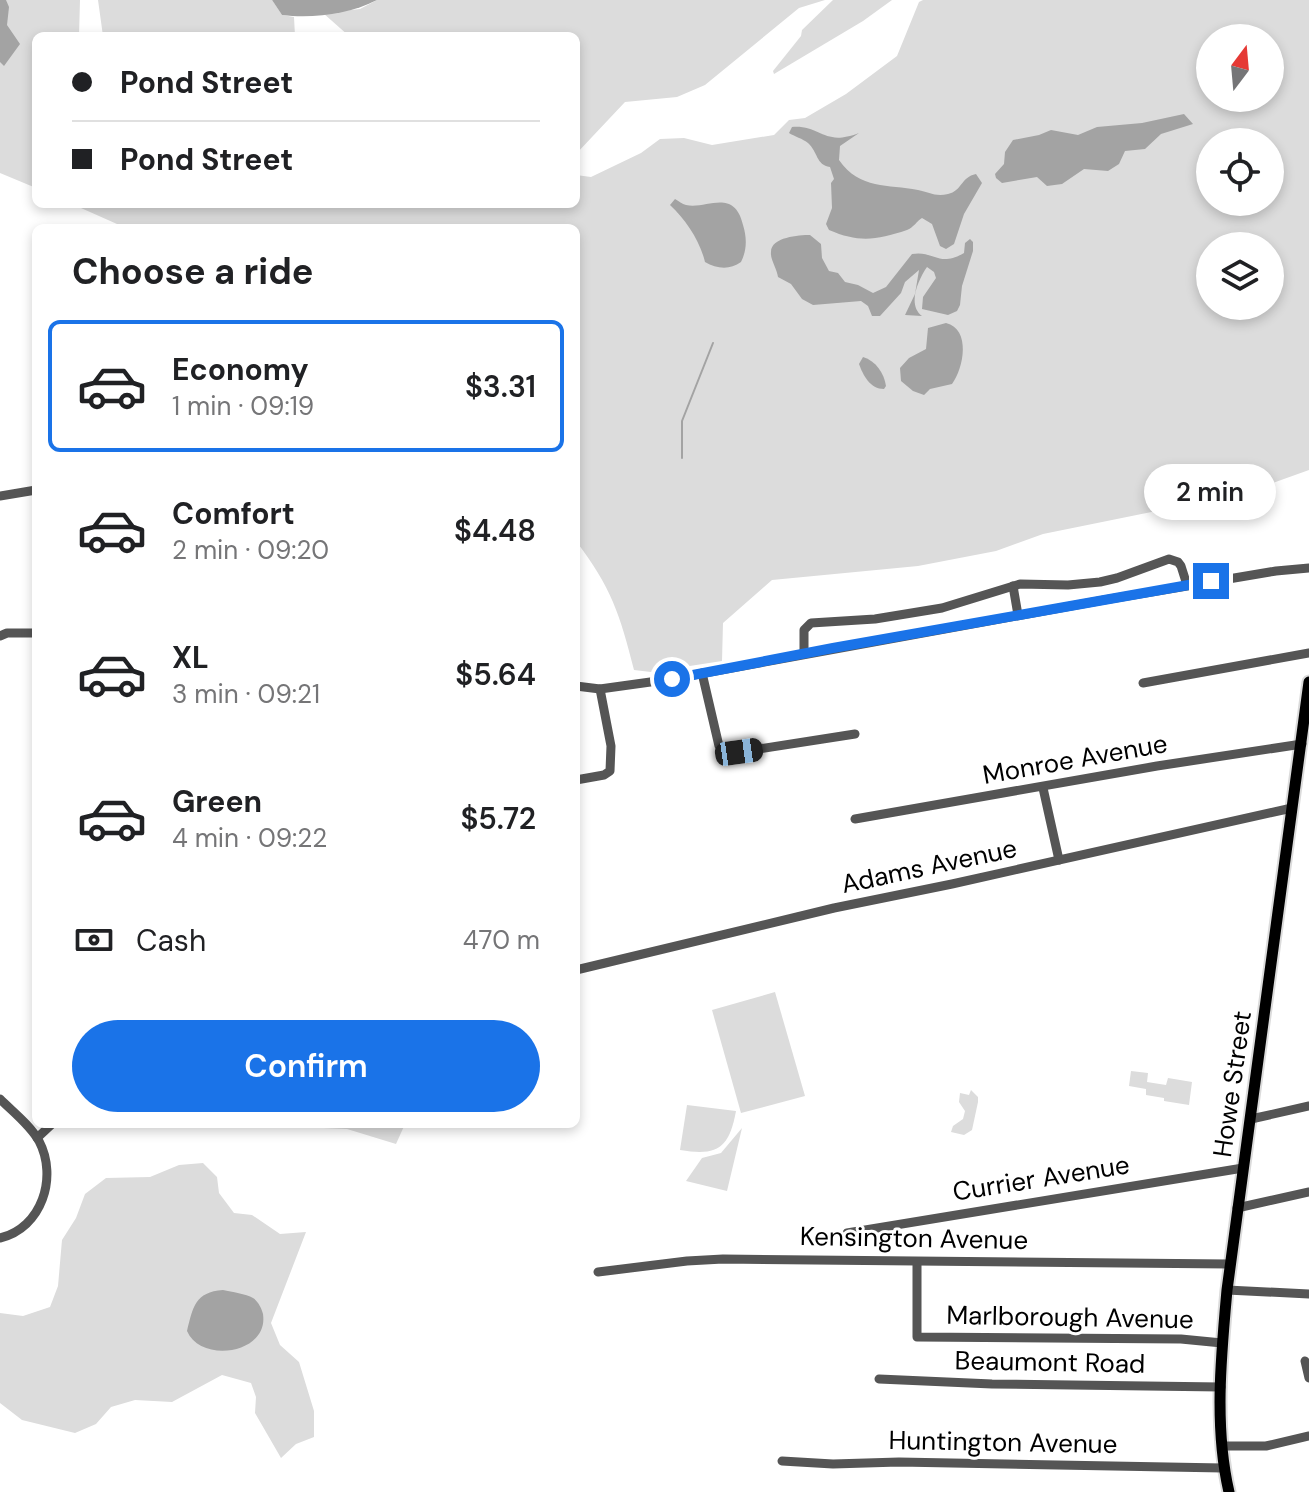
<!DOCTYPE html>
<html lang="en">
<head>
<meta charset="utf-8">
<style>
  body { margin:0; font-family:"DM Sans",sans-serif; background:#f2f2f2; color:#202124; height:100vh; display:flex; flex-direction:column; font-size:30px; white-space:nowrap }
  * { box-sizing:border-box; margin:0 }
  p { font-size:26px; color:#757577 }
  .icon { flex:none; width:44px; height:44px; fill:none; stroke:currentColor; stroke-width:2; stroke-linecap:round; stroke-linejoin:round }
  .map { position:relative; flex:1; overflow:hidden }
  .panel { position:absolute; left:32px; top:224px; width:548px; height:904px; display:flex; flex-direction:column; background:#fff; border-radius:12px; box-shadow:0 4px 12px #0003 }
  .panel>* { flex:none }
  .banner { position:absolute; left:32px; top:32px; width:548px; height:176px; border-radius:12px; box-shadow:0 4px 12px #0003; display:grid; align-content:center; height:176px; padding:0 40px; background:#fff }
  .needle { width:52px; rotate:16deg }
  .controls { position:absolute; left:1196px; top:24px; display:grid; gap:16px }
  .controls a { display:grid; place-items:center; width:88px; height:88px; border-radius:50%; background:#fff; box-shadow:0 4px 12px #0003; font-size:40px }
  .end { position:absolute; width:36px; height:36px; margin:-18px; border:10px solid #1a73e8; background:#fff; box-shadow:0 0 0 4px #fff }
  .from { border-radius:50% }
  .bubble { position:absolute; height:56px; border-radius:28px; background:#fff; box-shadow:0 4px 12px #0003; font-size:26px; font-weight:600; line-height:56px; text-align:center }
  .car { position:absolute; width:24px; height:48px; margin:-24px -12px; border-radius:10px; box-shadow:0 0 6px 2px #0007; background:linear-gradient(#222 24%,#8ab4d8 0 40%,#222 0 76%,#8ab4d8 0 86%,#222 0) }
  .banner b { display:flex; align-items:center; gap:28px; height:76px; font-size:30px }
  .banner b+b { border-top:2px solid #e0e0e0 }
  .banner i { width:20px; height:20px; background:#202124 }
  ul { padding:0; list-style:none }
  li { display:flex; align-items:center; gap:24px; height:132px; margin:0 16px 12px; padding:0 24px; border:4px solid transparent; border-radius:12px }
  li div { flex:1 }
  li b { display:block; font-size:30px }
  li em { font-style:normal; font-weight:600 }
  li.current { border-color:#1a73e8 }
  li>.icon { width:72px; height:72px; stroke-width:1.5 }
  h2 { padding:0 40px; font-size:36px; line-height:96px }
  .pay { display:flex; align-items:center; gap:20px; height:88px; padding:0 40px; font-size:30px }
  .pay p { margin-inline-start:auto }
  .button { display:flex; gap:16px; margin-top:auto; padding:16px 40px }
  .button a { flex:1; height:92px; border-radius:48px; background:#1a73e8; color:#fff; font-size:32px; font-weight:600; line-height:92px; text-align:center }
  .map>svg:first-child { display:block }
</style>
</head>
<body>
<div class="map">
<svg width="1309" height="1492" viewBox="0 0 1309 1492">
  <rect width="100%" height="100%" fill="#fff"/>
  <g fill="#dcdcdc" fill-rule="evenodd">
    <polygon points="0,0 80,0 79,36 36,36 36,188 0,173"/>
    <polygon points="98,0 272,0 282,15 294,17 295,36 103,36"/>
    <polygon points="377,0 825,0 799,8 705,85 677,97 625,102 576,154 576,36 349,36 323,13 360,9"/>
    <polygon points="833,0 892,0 863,21 774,74 773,71 801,36 802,30"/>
    <path d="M923,0h386v470l-64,23 -202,41 -47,17 -78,15 -146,14 -49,43 -1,38 -71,11 -17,-2c-14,-56 -23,-83 -58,-129v-313h-450l-54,-24h504v-29l15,2 50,-24 19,-14 24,-1 28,7 62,-10 15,-15 16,-2 41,-24 51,-38 22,-54zM1210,38h60v60h-60zM1210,142h60v60h-60zM1210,246h60v60h-60z"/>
    <polygon points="775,992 805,1096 741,1113 712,1010"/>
    <polygon points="1131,1071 1148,1073 1147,1082 1166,1085 1168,1078 1192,1082 1189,1105 1164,1101 1164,1098 1146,1095 1146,1089 1129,1086"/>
    <polygon points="971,1090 978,1097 978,1102 972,1130 964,1135 951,1132 953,1126 963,1119 965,1111 959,1102 960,1093 969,1095"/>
    <path d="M687,1105l49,6c-7,38 -19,45 -56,39z"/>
    <polygon points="298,1124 405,1124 396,1144 347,1129 300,1127"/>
    <polygon points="742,1128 727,1191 686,1181 702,1158 721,1153"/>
    <polygon points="203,1163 217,1177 219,1193 234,1213 252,1215 280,1234 306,1232 271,1323 280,1345 299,1362 314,1411 314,1437 296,1444 281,1458 255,1413 256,1397 251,1383 222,1375 172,1402 135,1400 111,1407 96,1424 75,1433 22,1420 0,1403 0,1313 23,1316 50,1307 58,1286 62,1240 76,1218 85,1194 106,1178 150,1177 179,1165"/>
  </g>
  <g fill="#a3a3a3">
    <polygon points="0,0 6,0 9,7 7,25 20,44 4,66 0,62"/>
    <path d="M272,0h105c-27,14 -65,19 -95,15z"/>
    <polygon points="1184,114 1193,124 1161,134 1145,149 1125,151 1119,164 1108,171 1084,169 1062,184 1047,186 1037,177 1002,183 996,178 995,174 1004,164 1005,152 1013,140 1039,135 1051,130 1078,135 1097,127 1142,123"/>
    <path d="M792,127c30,-2 31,20 67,6l-19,13 -1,14c21,30 49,24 79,30 11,2 17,7 30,4 14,-3 13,-17 28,-20l6,9 -18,31 -10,30 -8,5 -6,-3 -8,-22 -10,-6c-5,3 -9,10 -15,12 -30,10 -48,13 -78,0l-3,-6 6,-16 -1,-25 3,-4 -4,-12c-14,-2 -12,-15 -22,-24 -5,-4 -14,-7 -19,-10z"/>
    <path d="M675,199c4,2 7,5 11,6 20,5 48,-18 57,20 4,13 4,25 -2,37 -11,8 -24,7 -36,0 -5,-21 -19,-42 -35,-57z"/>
    <path d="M810,235l11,9 1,14 7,13 9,2 7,9 13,3 15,8 13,-6 26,-33c22,-4 26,14 52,-1l1,-10 5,-4 3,3v9l-11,35 -2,19 -3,6 -9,4 -26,-6 1,-12 13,-19 -2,-6 -7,-5c-9,13 -20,38 -5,49l-17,-1 10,-21 4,-24 -14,12 -4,11 -21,23h-8l-4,-10 -7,-5 -48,4 -11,-6 -11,-15 -13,-7c-1,-8 -8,-18 -7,-25 0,-15 28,-17 39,-17z"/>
    <path d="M946,323c25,6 18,45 6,61l-22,5 -6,6 -11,-4 -12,-10 -1,-13 9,-10 17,-9 2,-21z"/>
    <path d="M863,357c13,4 21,16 23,29l-2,3c-14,0 -21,-14 -25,-25z"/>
    <path d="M223,1290c9,2 23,4 30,8 5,3 9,11 10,16 6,40 -62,50 -76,17 6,-24 8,-39 36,-41z"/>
  </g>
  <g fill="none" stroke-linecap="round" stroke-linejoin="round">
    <polyline stroke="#a3a3a3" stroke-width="2" points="682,458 682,421 713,343"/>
    <defs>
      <path id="major" d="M1229,1492c-15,-65 -8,-136 -2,-202l82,-608"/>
    </defs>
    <use href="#major" stroke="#dbdbdb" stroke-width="15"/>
    <g stroke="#555" stroke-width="9">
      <polyline points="0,496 36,490"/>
      <polyline points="1013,586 1018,615"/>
      <polyline points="0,636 7,633 36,633"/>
      <polyline points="804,653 804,630 811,623 875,619 942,608 1020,584 1068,585 1100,582 1117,578 1169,559 1178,562 1181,566 1187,585"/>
      <polyline points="702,673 719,746 727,751 739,752 855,734"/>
      <polyline points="1143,683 1309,653"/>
      <polyline points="576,686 600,689 672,679 1104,600 1276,571 1309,568"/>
      <polyline points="576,780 604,775 610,771 611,746 600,689"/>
      <polyline points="1043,788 1059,860"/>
      <polyline points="855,819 1157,766 1302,744"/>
      <polyline points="576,970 834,908 952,884 1292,808"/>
      <path d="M0,1099c13,13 30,26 39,42 19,36 3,87 -39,97"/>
      <polyline points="1251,1119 1309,1106"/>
      <polyline points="37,1138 52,1124"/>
      <polyline points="1237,1208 1309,1192"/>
      <polyline points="847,1233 1243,1168"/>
      <polyline points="917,1262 917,1337 1181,1339 1222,1343"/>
      <polyline points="598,1272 687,1261 723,1259 1229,1264"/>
      <polyline points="1227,1290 1309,1294"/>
      <polyline points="1305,1361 1309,1378"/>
      <polyline points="879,1379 992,1384 1221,1387"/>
      <polyline points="1222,1446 1266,1446 1309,1436"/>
      <polyline points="782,1461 833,1464 899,1462 1223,1468"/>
    </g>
    <use href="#major" stroke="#000" stroke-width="11"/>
  </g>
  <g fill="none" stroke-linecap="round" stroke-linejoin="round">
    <polyline stroke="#1a73e8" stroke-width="10" points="672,679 833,648 1211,581"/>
  </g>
  <g text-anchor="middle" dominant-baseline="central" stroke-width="6" stroke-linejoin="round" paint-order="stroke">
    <g font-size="26" fill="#000" stroke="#fff">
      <text transform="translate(1075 759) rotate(-10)">Monroe Avenue</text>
      <text transform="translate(929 866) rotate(-12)">Adams Avenue</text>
      <text transform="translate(1232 1084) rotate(-82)">Howe Street</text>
      <text transform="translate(1041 1178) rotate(-9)">Currier Avenue</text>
      <text transform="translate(914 1238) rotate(1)">Kensington Avenue</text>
      <text transform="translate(1070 1317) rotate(1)">Marlborough Avenue</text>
      <text transform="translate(1050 1362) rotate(1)">Beaumont Road</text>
      <text transform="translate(1003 1442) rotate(1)">Huntington Avenue</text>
    </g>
  </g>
</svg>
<div class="controls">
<a><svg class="needle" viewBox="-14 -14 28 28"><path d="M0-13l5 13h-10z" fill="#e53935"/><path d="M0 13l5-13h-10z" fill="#757577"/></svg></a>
<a><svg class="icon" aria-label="locate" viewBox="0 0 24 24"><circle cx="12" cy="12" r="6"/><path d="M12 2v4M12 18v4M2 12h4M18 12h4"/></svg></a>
<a><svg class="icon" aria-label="layers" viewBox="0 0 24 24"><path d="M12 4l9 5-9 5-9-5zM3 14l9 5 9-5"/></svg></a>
</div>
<i class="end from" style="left:672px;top:679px"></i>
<i class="end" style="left:1211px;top:581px"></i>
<div class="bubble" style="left:1144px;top:464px;width:132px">2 min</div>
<i class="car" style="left:739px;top:752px;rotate:82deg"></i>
<div class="banner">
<b><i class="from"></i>Pond Street</b>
<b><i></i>Pond Street</b>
</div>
<section class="panel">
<h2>Choose a ride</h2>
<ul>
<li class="current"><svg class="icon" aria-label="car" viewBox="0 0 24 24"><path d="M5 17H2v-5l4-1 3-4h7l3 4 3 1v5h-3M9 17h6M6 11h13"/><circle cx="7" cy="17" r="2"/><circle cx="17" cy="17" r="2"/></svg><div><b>Economy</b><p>1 min · 09:19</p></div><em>$3.31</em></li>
<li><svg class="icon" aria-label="car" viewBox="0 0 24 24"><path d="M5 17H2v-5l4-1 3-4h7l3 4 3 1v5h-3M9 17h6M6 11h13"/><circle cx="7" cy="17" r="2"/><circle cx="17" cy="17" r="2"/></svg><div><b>Comfort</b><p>2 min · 09:20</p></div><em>$4.48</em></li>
<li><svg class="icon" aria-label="car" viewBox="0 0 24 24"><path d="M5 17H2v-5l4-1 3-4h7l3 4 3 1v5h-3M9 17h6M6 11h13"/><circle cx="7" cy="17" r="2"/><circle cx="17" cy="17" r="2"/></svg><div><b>XL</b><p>3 min · 09:21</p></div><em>$5.64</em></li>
<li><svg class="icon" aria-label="car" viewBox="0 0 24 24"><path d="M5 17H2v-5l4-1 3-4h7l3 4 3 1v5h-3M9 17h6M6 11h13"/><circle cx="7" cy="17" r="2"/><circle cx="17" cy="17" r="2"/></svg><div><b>Green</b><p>4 min · 09:22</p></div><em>$5.72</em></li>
</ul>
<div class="pay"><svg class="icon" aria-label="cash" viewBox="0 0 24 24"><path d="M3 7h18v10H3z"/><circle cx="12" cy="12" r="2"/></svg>Cash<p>470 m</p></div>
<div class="button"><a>Confirm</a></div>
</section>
</div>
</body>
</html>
